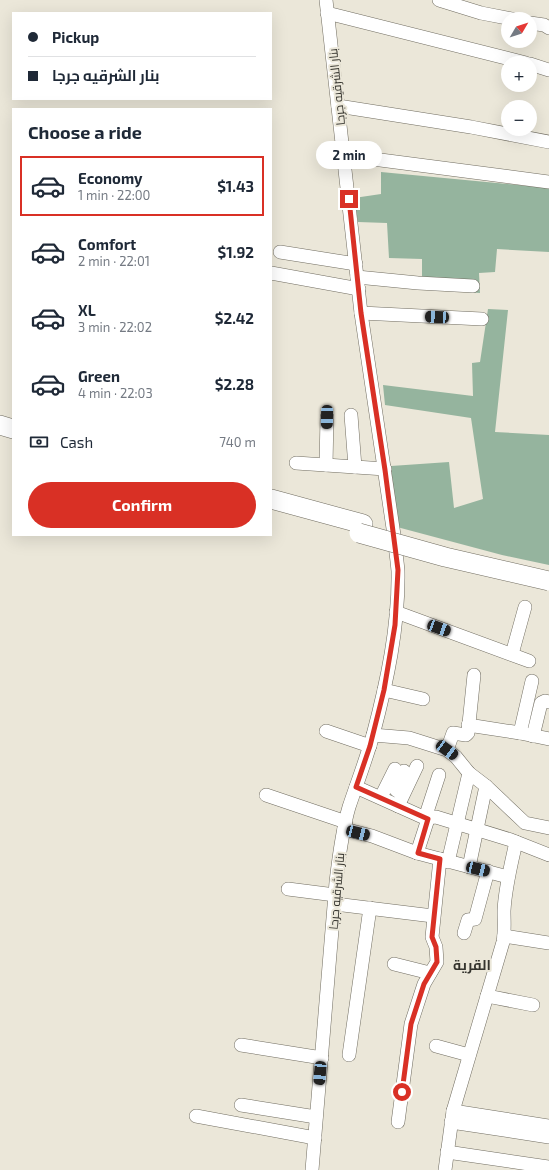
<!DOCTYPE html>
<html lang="en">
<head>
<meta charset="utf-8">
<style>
  body { margin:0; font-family:"Exo 2",Cairo,sans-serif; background:#f6f6f7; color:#1f2937; height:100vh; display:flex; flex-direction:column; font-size:15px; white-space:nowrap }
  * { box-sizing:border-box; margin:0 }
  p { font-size:13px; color:#747a83 }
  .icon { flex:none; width:22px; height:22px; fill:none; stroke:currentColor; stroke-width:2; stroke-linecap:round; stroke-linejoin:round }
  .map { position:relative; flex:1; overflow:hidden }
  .details { position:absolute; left:12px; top:108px; width:260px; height:428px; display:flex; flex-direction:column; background:#fff; border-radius:0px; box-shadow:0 4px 16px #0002 }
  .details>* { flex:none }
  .banner { position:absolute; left:12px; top:12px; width:260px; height:88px; border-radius:0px; box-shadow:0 4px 16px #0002; display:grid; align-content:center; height:88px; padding:0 16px; background:#fff }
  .needle { width:26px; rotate:51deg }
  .buttons { position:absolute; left:501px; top:12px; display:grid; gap:8px }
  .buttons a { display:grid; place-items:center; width:36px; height:36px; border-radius:50%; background:#fff; box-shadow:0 4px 16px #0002; font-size:20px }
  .end { position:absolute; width:18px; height:18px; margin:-9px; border:5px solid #d93025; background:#fff; box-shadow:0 0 0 2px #fff }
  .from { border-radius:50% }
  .bubble { position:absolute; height:28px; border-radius:14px; background:#fff; box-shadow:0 4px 16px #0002; font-size:13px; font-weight:700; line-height:28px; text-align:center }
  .car { position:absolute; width:12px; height:24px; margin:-12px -6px; border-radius:5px; box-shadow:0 0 3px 1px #0007; background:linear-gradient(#222 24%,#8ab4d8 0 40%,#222 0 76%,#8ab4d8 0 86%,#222 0) }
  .banner b { display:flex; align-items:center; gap:14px; height:38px; font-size:15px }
  .banner b+b { border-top:1px solid #e0e1e3 }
  .banner i { width:10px; height:10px; background:#1f2937 }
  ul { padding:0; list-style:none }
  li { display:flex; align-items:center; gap:12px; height:60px; margin:0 8px 6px; padding:0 8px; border:2px solid transparent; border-radius:0px }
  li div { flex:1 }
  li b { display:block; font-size:15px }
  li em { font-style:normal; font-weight:700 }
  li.current { border-color:#d93025 }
  li>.icon { width:36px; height:36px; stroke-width:1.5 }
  h2 { padding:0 16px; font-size:18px; line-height:48px }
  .pay { display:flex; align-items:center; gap:10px; height:44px; padding:0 16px; font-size:15px }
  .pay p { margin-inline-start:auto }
  .primary-button { display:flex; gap:8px; margin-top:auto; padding:8px 16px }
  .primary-button a { flex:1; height:46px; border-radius:24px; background:#d93025; color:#fff; font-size:16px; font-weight:700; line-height:46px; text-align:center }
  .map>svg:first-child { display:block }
</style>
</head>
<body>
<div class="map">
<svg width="549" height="1170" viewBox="0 0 549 1170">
  <rect width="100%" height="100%" fill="#ebe7d9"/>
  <g fill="#95b49e">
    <polygon points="381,172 549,188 549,252 497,249 495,272 479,273 480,293 422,289 422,259 389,258 387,223 358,222 354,198 381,194"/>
    <polygon points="488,309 508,310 495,432 549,435 549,565 502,555 397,527 391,466 449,462 454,508 483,499 471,418 385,405 383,385 473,396 472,363 480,362"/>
  </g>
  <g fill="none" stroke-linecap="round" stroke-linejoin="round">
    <defs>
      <g id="minor">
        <polyline points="439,0 481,13 512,19"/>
        <polyline points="327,13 526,63"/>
        <polyline points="530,23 544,25 549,28"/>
        <polyline points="530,64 549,70"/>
        <polyline points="338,106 471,127 549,142"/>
        <polyline points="342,155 549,182"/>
        <polyline points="280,252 356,264"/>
        <polyline points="271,273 359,289"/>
        <polyline points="357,277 418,283 473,286"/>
        <polyline points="361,313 482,319"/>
        <polyline points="351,415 355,467"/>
        <polyline points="296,463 385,469"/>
        <polyline points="326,465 327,417"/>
        <polyline points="396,612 529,661"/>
        <polyline points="512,654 525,607"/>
        <polyline points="384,690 423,699"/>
        <polyline points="468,725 520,733 549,739"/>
        <polyline points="326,731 370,746"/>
        <polyline points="520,733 532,681"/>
        <polyline points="373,735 409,738 447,750 456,757 469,773 486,786 525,823 549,828"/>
        <polyline points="533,736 541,703 545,701 549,702"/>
        <polyline points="447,750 453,733 466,735 468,733 474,675"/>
        <polyline points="356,787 425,818 436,817 511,840 549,855"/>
        <polyline points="402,794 396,790 404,771"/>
        <polyline points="266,795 346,822"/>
        <polyline points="381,797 395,769"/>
        <polyline points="398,806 417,766"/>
        <polyline points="425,818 439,775"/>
        <polyline points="344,829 372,836 417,853 508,877"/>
        <polyline points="417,853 428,819"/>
        <polyline points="448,862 469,773"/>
        <polyline points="469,867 486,786"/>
        <polyline points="288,889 335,895"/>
        <polyline points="335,904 433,916"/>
        <polyline points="464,933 468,920 475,919 488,871"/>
        <polyline points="504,936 549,943"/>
        <polyline points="394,964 430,973"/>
        <polyline points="487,996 533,1005"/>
        <polyline points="241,1045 322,1058"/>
        <polyline points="436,1046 469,1055"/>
        <polyline points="349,1055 370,908"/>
        <polyline points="241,1105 316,1117"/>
        <polyline points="453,1111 549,1126"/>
        <polyline points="196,1116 315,1138"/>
        <polyline points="398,1122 411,1024 424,984 437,962 436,947 432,937 440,859"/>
        <polyline points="451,1122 549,1137"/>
        <polyline points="447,1152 549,1167"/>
        <path d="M312,1170l24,-288c3,-26 6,-51 13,-75 8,-24 17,-47 24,-72 14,-53 26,-109 25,-164 -1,-12 -3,-24 -4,-36l-33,-222 -35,-313"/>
        <path d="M445,1170l8,-59 50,-169c2,-11 1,-20 1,-31 1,-23 7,-46 12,-69"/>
      </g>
      <g id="highway">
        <polyline points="0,425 13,429"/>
        <polyline points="271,499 363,524"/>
      </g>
    </defs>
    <use href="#minor" stroke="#716d61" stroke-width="14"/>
    <use href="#highway" stroke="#716d61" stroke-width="20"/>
    <use href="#minor" stroke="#fff" stroke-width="13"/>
    <use href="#highway" stroke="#fff" stroke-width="19"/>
    <defs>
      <polyline id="highway-bridge" points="359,533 445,557 549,581"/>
    </defs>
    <use href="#highway-bridge" stroke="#716d61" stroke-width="20" stroke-linecap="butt"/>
    <use href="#highway-bridge" stroke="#fff" stroke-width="19"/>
  </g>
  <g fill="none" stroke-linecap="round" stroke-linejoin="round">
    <polyline stroke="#d93025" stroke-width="5" points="349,199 361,313 385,470 398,570 395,625 384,690 370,746 356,787 428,819 418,853 440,859 432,937 436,947 437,962 424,984 411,1024 402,1092"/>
  </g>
  <g text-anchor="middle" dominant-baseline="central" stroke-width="4" stroke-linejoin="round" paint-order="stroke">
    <g font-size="12" fill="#35342e" stroke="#ebe7d9">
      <text transform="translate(336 87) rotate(-96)">بنار الشرقيه جرجا</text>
      <text transform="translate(336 891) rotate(-85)">بنار الشرقيه جرجا</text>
    </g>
    <g font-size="14" font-weight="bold" fill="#35342e" stroke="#ebe7d9">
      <text x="472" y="964">القرية</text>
    </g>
  </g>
</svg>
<div class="buttons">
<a><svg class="needle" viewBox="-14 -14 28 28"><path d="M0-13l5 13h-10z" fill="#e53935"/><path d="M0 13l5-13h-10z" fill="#747a83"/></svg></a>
<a>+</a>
<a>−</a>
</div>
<i class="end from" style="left:402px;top:1092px"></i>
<i class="end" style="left:349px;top:199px"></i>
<div class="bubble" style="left:316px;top:141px;width:66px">2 min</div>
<i class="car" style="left:437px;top:317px;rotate:273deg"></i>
<i class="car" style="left:327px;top:417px;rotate:181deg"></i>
<i class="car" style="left:439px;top:628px;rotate:110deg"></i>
<i class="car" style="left:447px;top:750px;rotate:126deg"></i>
<i class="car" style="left:358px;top:833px;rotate:104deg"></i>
<i class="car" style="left:478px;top:869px;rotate:103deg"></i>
<i class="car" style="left:320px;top:1073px;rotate:185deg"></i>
<div class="banner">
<b><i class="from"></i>Pickup</b>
<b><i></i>بنار الشرقيه جرجا</b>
</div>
<section class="details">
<h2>Choose a ride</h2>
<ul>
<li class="current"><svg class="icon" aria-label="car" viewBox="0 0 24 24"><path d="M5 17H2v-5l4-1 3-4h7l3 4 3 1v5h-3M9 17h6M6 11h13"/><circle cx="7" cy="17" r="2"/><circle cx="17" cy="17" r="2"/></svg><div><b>Economy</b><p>1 min · 22:00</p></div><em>$1.43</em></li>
<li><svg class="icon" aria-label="car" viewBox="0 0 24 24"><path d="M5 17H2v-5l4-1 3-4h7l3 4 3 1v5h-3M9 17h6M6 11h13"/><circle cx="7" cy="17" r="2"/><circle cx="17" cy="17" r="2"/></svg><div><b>Comfort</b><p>2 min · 22:01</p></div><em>$1.92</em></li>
<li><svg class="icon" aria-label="car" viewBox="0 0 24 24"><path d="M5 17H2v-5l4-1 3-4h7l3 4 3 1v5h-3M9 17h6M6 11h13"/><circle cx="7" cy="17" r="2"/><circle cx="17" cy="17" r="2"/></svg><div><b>XL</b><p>3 min · 22:02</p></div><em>$2.42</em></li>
<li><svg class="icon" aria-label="car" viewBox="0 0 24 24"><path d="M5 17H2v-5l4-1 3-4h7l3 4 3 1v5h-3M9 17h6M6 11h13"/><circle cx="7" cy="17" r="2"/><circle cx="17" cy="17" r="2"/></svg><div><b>Green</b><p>4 min · 22:03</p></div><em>$2.28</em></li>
</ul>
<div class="pay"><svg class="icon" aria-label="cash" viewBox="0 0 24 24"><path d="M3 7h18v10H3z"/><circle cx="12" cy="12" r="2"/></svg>Cash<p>740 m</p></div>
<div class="primary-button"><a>Confirm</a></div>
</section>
</div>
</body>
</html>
